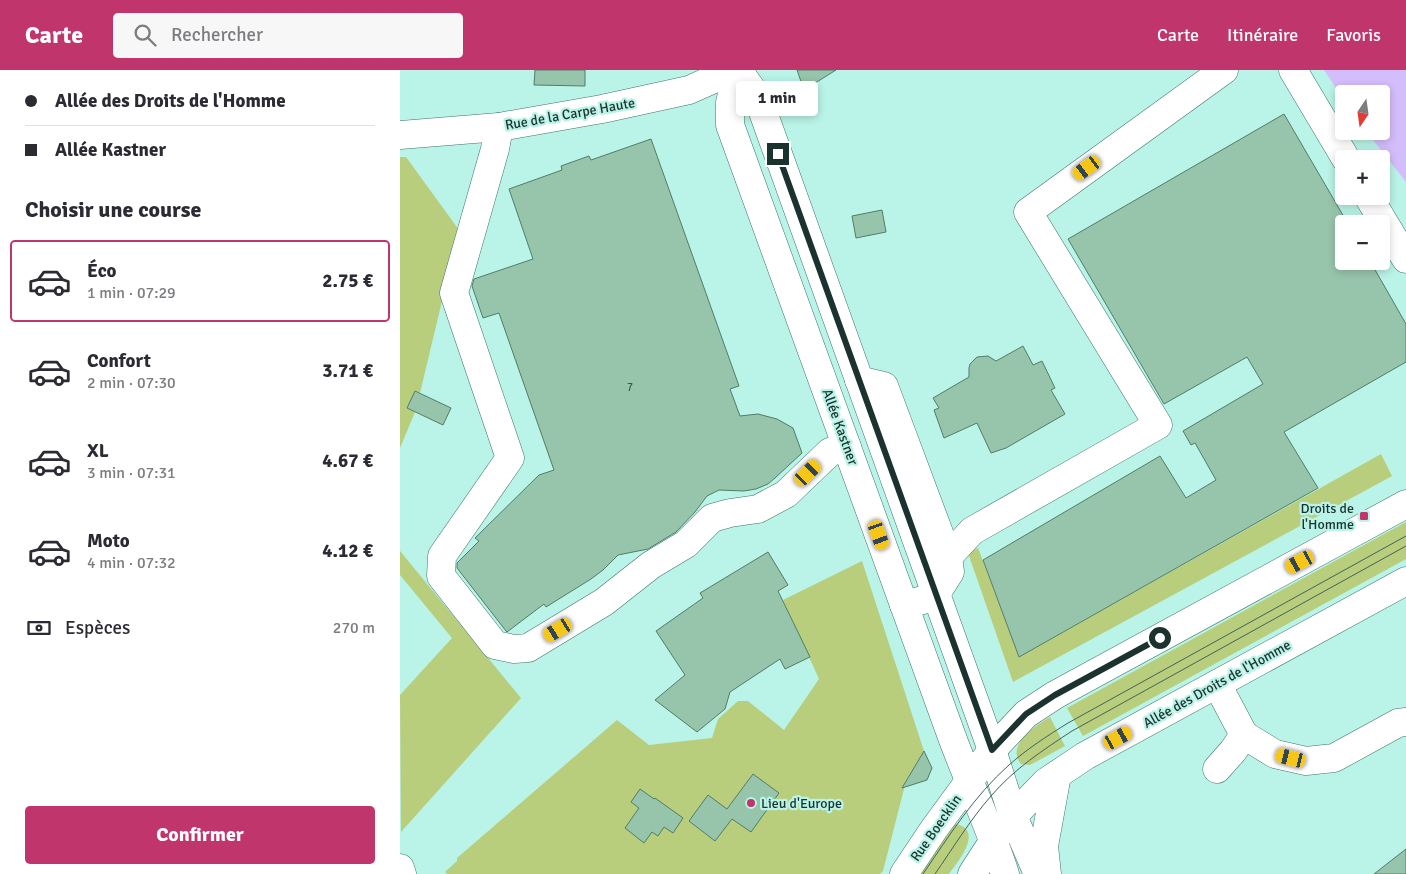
<!DOCTYPE html>
<html lang="fr">
<head>
<meta charset="utf-8">
<style>
  body { margin:0; font-family:Signika,sans-serif; background:#f7f7f7; color:#2b2b33; height:100vh; display:flex; flex-direction:column; font-size:19px; white-space:nowrap }
  * { box-sizing:border-box; margin:0 }
  p { font-size:16px; color:#7c7c81 }
  .icon { flex:none; width:28px; height:28px; fill:none; stroke:currentColor; stroke-width:2; stroke-linecap:round; stroke-linejoin:round }
  .map { position:relative; flex:1; overflow:hidden }
  .side { display:flex; flex-direction:column; background:#fff; width:400px }
  .side>* { flex:none }
  .banner { display:grid; align-content:center; height:110px; padding:0 25px; background:#fff }
  .needle { width:32px; rotate:193deg }
  .tools { position:absolute; left:935px; top:15px; display:grid; gap:10px }
  .tools a { display:grid; place-items:center; width:55px; height:55px; border-radius:5px; background:#fff; box-shadow:0 2px 8px #0003; font-size:25px }
  .end { position:absolute; width:22px; height:22px; margin:-11px; border:6px solid #1c322e; background:#fff; box-shadow:0 0 0 2px #fff }
  .from { border-radius:50% }
  .bubble { position:absolute; height:35px; border-radius:5px; background:#fff; box-shadow:0 2px 8px #0003; font-size:16px; font-weight:700; line-height:35px; text-align:center }
  .car { position:absolute; width:15px; height:30px; margin:-15px -8px; border-radius:6px; box-shadow:0 0 4px 1px #0007; background:linear-gradient(#f5c518 24%,#345 0 40%,#f5c518 0 76%,#345 0 86%,#f5c518 0) }
  .banner b { display:flex; align-items:center; gap:18px; height:48px; font-size:19px }
  .banner b+b { border-top:1px solid #e1e1e2 }
  .banner i { width:12px; height:12px; background:#2b2b33 }
  ul { padding:0; list-style:none }
  li { display:flex; align-items:center; gap:15px; height:82px; margin:0 10px 8px; padding:0 15px; border:2px solid transparent; border-radius:5px }
  li div { flex:1 }
  li b { display:block; font-size:19px }
  li em { font-style:normal; font-weight:700 }
  li.selected { border-color:#c0356c }
  li>.icon { width:45px; height:45px; stroke-width:1.5 }
  h2 { padding:0 25px; font-size:22px; line-height:60px }
  .pay { display:flex; align-items:center; gap:12px; height:55px; padding:0 25px; font-size:19px }
  .pay p { margin-inline-start:auto }
  .primary-button { display:flex; gap:10px; margin-top:auto; padding:10px 25px }
  .primary-button a { flex:1; height:58px; border-radius:5px; background:#c0356c; color:#fff; font-size:20px; font-weight:700; line-height:58px; text-align:center }
  header { display:flex; align-items:center; gap:30px; box-sizing:border-box; height:70px; padding:0 25px; background:#c0356c; color:#fff }
  header strong { font-size:24px }
  nav { display:flex; gap:28px; margin-inline-start:auto; font-size:18px }
  .search { width:350px; height:45px; background:#f7f7f7; display:flex; align-items:center; gap:12px; box-sizing:border-box; padding:0 18px; border-radius:5px; color:#7c7c81; font-size:19px }
  main { display:flex; flex:1; min-height:0 }
  .map>svg:first-child { display:block }
</style>
</head>
<body>
<header>
<strong>Carte</strong>
<div class="search"><svg class="icon" aria-label="search" viewBox="0 0 24 24"><circle cx="10" cy="10" r="6"/><path d="M15 15l6 6"/></svg>Rechercher</div>
<nav><a>Carte</a><a>Itinéraire</a><a>Favoris</a></nav>
</header>
<main>
<section class="side">
<div class="banner">
<b><i class="from"></i>Allée des Droits de l'Homme</b>
<b><i></i>Allée Kastner</b>
</div>
<h2>Choisir une course</h2>
<ul>
<li class="selected"><svg class="icon" aria-label="car" viewBox="0 0 24 24"><path d="M5 17H2v-5l4-1 3-4h7l3 4 3 1v5h-3M9 17h6M6 11h13"/><circle cx="7" cy="17" r="2"/><circle cx="17" cy="17" r="2"/></svg><div><b>Éco</b><p>1 min · 07:29</p></div><em>2.75 €</em></li>
<li><svg class="icon" aria-label="car" viewBox="0 0 24 24"><path d="M5 17H2v-5l4-1 3-4h7l3 4 3 1v5h-3M9 17h6M6 11h13"/><circle cx="7" cy="17" r="2"/><circle cx="17" cy="17" r="2"/></svg><div><b>Confort</b><p>2 min · 07:30</p></div><em>3.71 €</em></li>
<li><svg class="icon" aria-label="car" viewBox="0 0 24 24"><path d="M5 17H2v-5l4-1 3-4h7l3 4 3 1v5h-3M9 17h6M6 11h13"/><circle cx="7" cy="17" r="2"/><circle cx="17" cy="17" r="2"/></svg><div><b>XL</b><p>3 min · 07:31</p></div><em>4.67 €</em></li>
<li><svg class="icon" aria-label="car" viewBox="0 0 24 24"><path d="M5 17H2v-5l4-1 3-4h7l3 4 3 1v5h-3M9 17h6M6 11h13"/><circle cx="7" cy="17" r="2"/><circle cx="17" cy="17" r="2"/></svg><div><b>Moto</b><p>4 min · 07:32</p></div><em>4.12 €</em></li>
</ul>
<div class="pay"><svg class="icon" aria-label="cash" viewBox="0 0 24 24"><path d="M3 7h18v10H3z"/><circle cx="12" cy="12" r="2"/></svg>Espèces<p>270 m</p></div>
<div class="primary-button"><a>Confirmer</a></div>
</section>
<div class="map">
<svg width="1006" height="804" viewBox="0 0 1006 804">
  <rect width="100%" height="100%" fill="#baf3e7"/>
  <g fill="#b8ce7c">
    <polygon points="0,87 6,87 59,160 20,323 15,321 7,338 15,342 0,378"/>
    <polygon points="981,384 992,406 613,612 568,483 578,478 619,587"/>
    <polygon points="1006,452 1006,489 683,666 667,638"/>
    <polygon points="0,481 121,628 1,762 0,625 52,568 0,505"/>
    <polygon points="462,491 524,681 506,711 483,801 480,804 47,804 45,802 57,791 57,788 217,650 249,675 312,668 318,649 338,631 348,631 384,660 419,609 383,530"/>
    <path d="M650,647l15,29 -35,19 -9,-1c-16,-19 15,-39 29,-47z"/>
    <path d="M555,754c30,5 3,38 -6,50h-39l40,-49z"/>
  </g>
  <polygon fill="#d3bdfb" points="924,0 1006,0 1006,112 966,61 981,61 981,24 944,24 944,30"/>
  <g fill="#97c5ac" stroke="#517d66">
    <polygon points="135,0 185,0 185,16 134,15"/>
    <polygon points="397,0 436,0 404,20"/>
    <polygon points="884,44 944,147 944,191 970,191 1006,254 1006,292 884,362 918,418 619,587 583,490 760,386 786,428 816,410 795,373 791,375 783,361 863,314 847,287 764,334 668,169"/>
    <polygon points="251,69 339,316 330,319 340,346 358,344 377,349 393,358 402,383 375,408 368,414 356,419 344,421 319,420 307,426 295,442 276,462 248,479 218,485 203,500 191,509 146,537 144,534 107,562 106,561 57,498 57,493 79,471 75,468 139,405 154,400 99,243 83,248 72,216 74,209 133,189 109,119 162,100 161,96 189,86 191,90"/>
    <polygon points="482,140 486,162 456,168 452,146"/>
    <polygon points="623,276 633,295 642,291 655,318 651,320 665,344 606,378 591,383 577,353 544,368 534,340 539,338 533,328 569,307 569,298 570,294 577,287 588,286 596,291"/>
    <polygon points="15,321 51,338 43,355 7,338"/>
    <polygon points="368,482 388,515 378,521 410,587 385,599 380,589 330,622 325,639 297,662 255,630 285,605 256,561 303,528 300,523"/>
    <polygon points="524,681 532,698 527,710 502,718"/>
    <polygon points="353,704 379,723 351,762 332,749 315,771 289,751 308,725 327,739"/>
    <polygon points="240,719 254,729 255,728 283,748 273,763 264,757 258,766 252,762 244,773 225,758 239,738 231,732"/>
    <polygon points="1006,779 1006,804 974,804"/>
  </g>
  <g fill="none" stroke-linecap="round" stroke-linejoin="round">
    <defs>
      <g id="minor">
        <polyline points="893,0 946,89"/>
        <polyline points="99,57 95,79 54,223 110,388 42,486 41,506 95,575 114,579 128,578 204,532 251,495 286,474 312,448 330,443 358,439 386,424 430,382 447,377"/>
        <polyline points="0,65 99,57 202,39 289,20 334,0"/>
        <polyline points="968,126 1006,189"/>
        <polyline points="459,310 484,316 548,487"/>
        <polyline points="504,535 527,529 536,524 550,502 548,487 572,461 758,355 628,142 824,0"/>
        <polyline points="844,665 875,684 906,691 934,688 998,653 1006,652"/>
        <polyline points="817,699 833,681 844,665 817,614"/>
        <polyline points="0,798 2,804"/>
      </g>
      <g id="major">
        <path d="M337,0l-7,33v22l222,612c17,46 38,90 53,137"/>
        <polyline points="338,0 358,28 592,680 613,746 638,804"/>
        <polyline points="504,804 534,759 592,680 626,644 655,625 1006,434"/>
        <polyline points="572,804 594,770 613,746 646,712 685,686 1006,511"/>
        <polyline points="647,804 644,776 657,705"/>
      </g>
    </defs>
    <use href="#minor" stroke="#3e746b" stroke-width="29"/>
    <use href="#major" stroke="#3e746b" stroke-width="29"/>
    <use href="#minor" stroke="#fff" stroke-width="28"/>
    <use href="#major" stroke="#fff" stroke-width="28"/>
    <g stroke="#43625c" stroke-width="1">
      <path d="M523,804c26,-38 51,-78 86,-109 18,-16 38,-29 59,-42l338,-187"/>
      <path d="M535,804c18,-26 35,-54 56,-78 23,-27 52,-46 81,-65l334,-185"/>
    </g>
  </g>
  <g fill="none" stroke-linecap="round" stroke-linejoin="round">
    <polyline stroke="#1c322e" stroke-width="6" points="378,84 592,680 626,644 655,625 760,568"/>
  </g>
  <g fill="#c0356c" stroke="#baf3e7" stroke-width="2">
    <rect x="959" y="441" width="10" height="10" rx="2.5"/>
    <circle cx="351" cy="733" r="5"/>
  </g>
  <g text-anchor="middle" dominant-baseline="central" stroke-width="4.5" stroke-linejoin="round" paint-order="stroke">
    <g font-size="11" fill="#3b574e">
      <text x="230" y="317">7</text>
    </g>
    <g font-size="14" fill="#1c322e" stroke="#baf3e7">
      <text transform="translate(170 44) rotate(-10)">Rue de la Carpe Haute</text>
      <text transform="translate(440 357) rotate(70)">Allée Kastner</text>
      <text transform="translate(817 614) rotate(-29)">Allée des Droits de l'Homme</text>
      <text transform="translate(536 758) rotate(-55)">Rue Boecklin</text>
    </g>
    <g font-size="14" fill="#1c322e" stroke="#baf3e7" text-anchor="end">
      <text x="954" y="438">Droits de<tspan x="954" dy="16">l'Homme</tspan></text>
      <text x="361" y="733" text-anchor="start">Lieu d'Europe</text>
    </g>
  </g>
</svg>
<div class="tools">
<a><svg class="needle" viewBox="-14 -14 28 28"><path d="M0-13l5 13h-10z" fill="#e53935"/><path d="M0 13l5-13h-10z" fill="#7c7c81"/></svg></a>
<a>+</a>
<a>−</a>
</div>
<i class="end from" style="left:760px;top:568px"></i>
<i class="end" style="left:378px;top:84px"></i>
<div class="bubble" style="left:336px;top:11px;width:82px">1 min</div>
<i class="car" style="left:687px;top:98px;rotate:234deg"></i>
<i class="car" style="left:408px;top:403px;rotate:46deg"></i>
<i class="car" style="left:479px;top:465px;rotate:160deg"></i>
<i class="car" style="left:900px;top:492px;rotate:242deg"></i>
<i class="car" style="left:158px;top:560px;rotate:239deg"></i>
<i class="car" style="left:718px;top:668px;rotate:61deg"></i>
<i class="car" style="left:891px;top:688px;rotate:284deg"></i>
</div>
</main>
</body>
</html>
